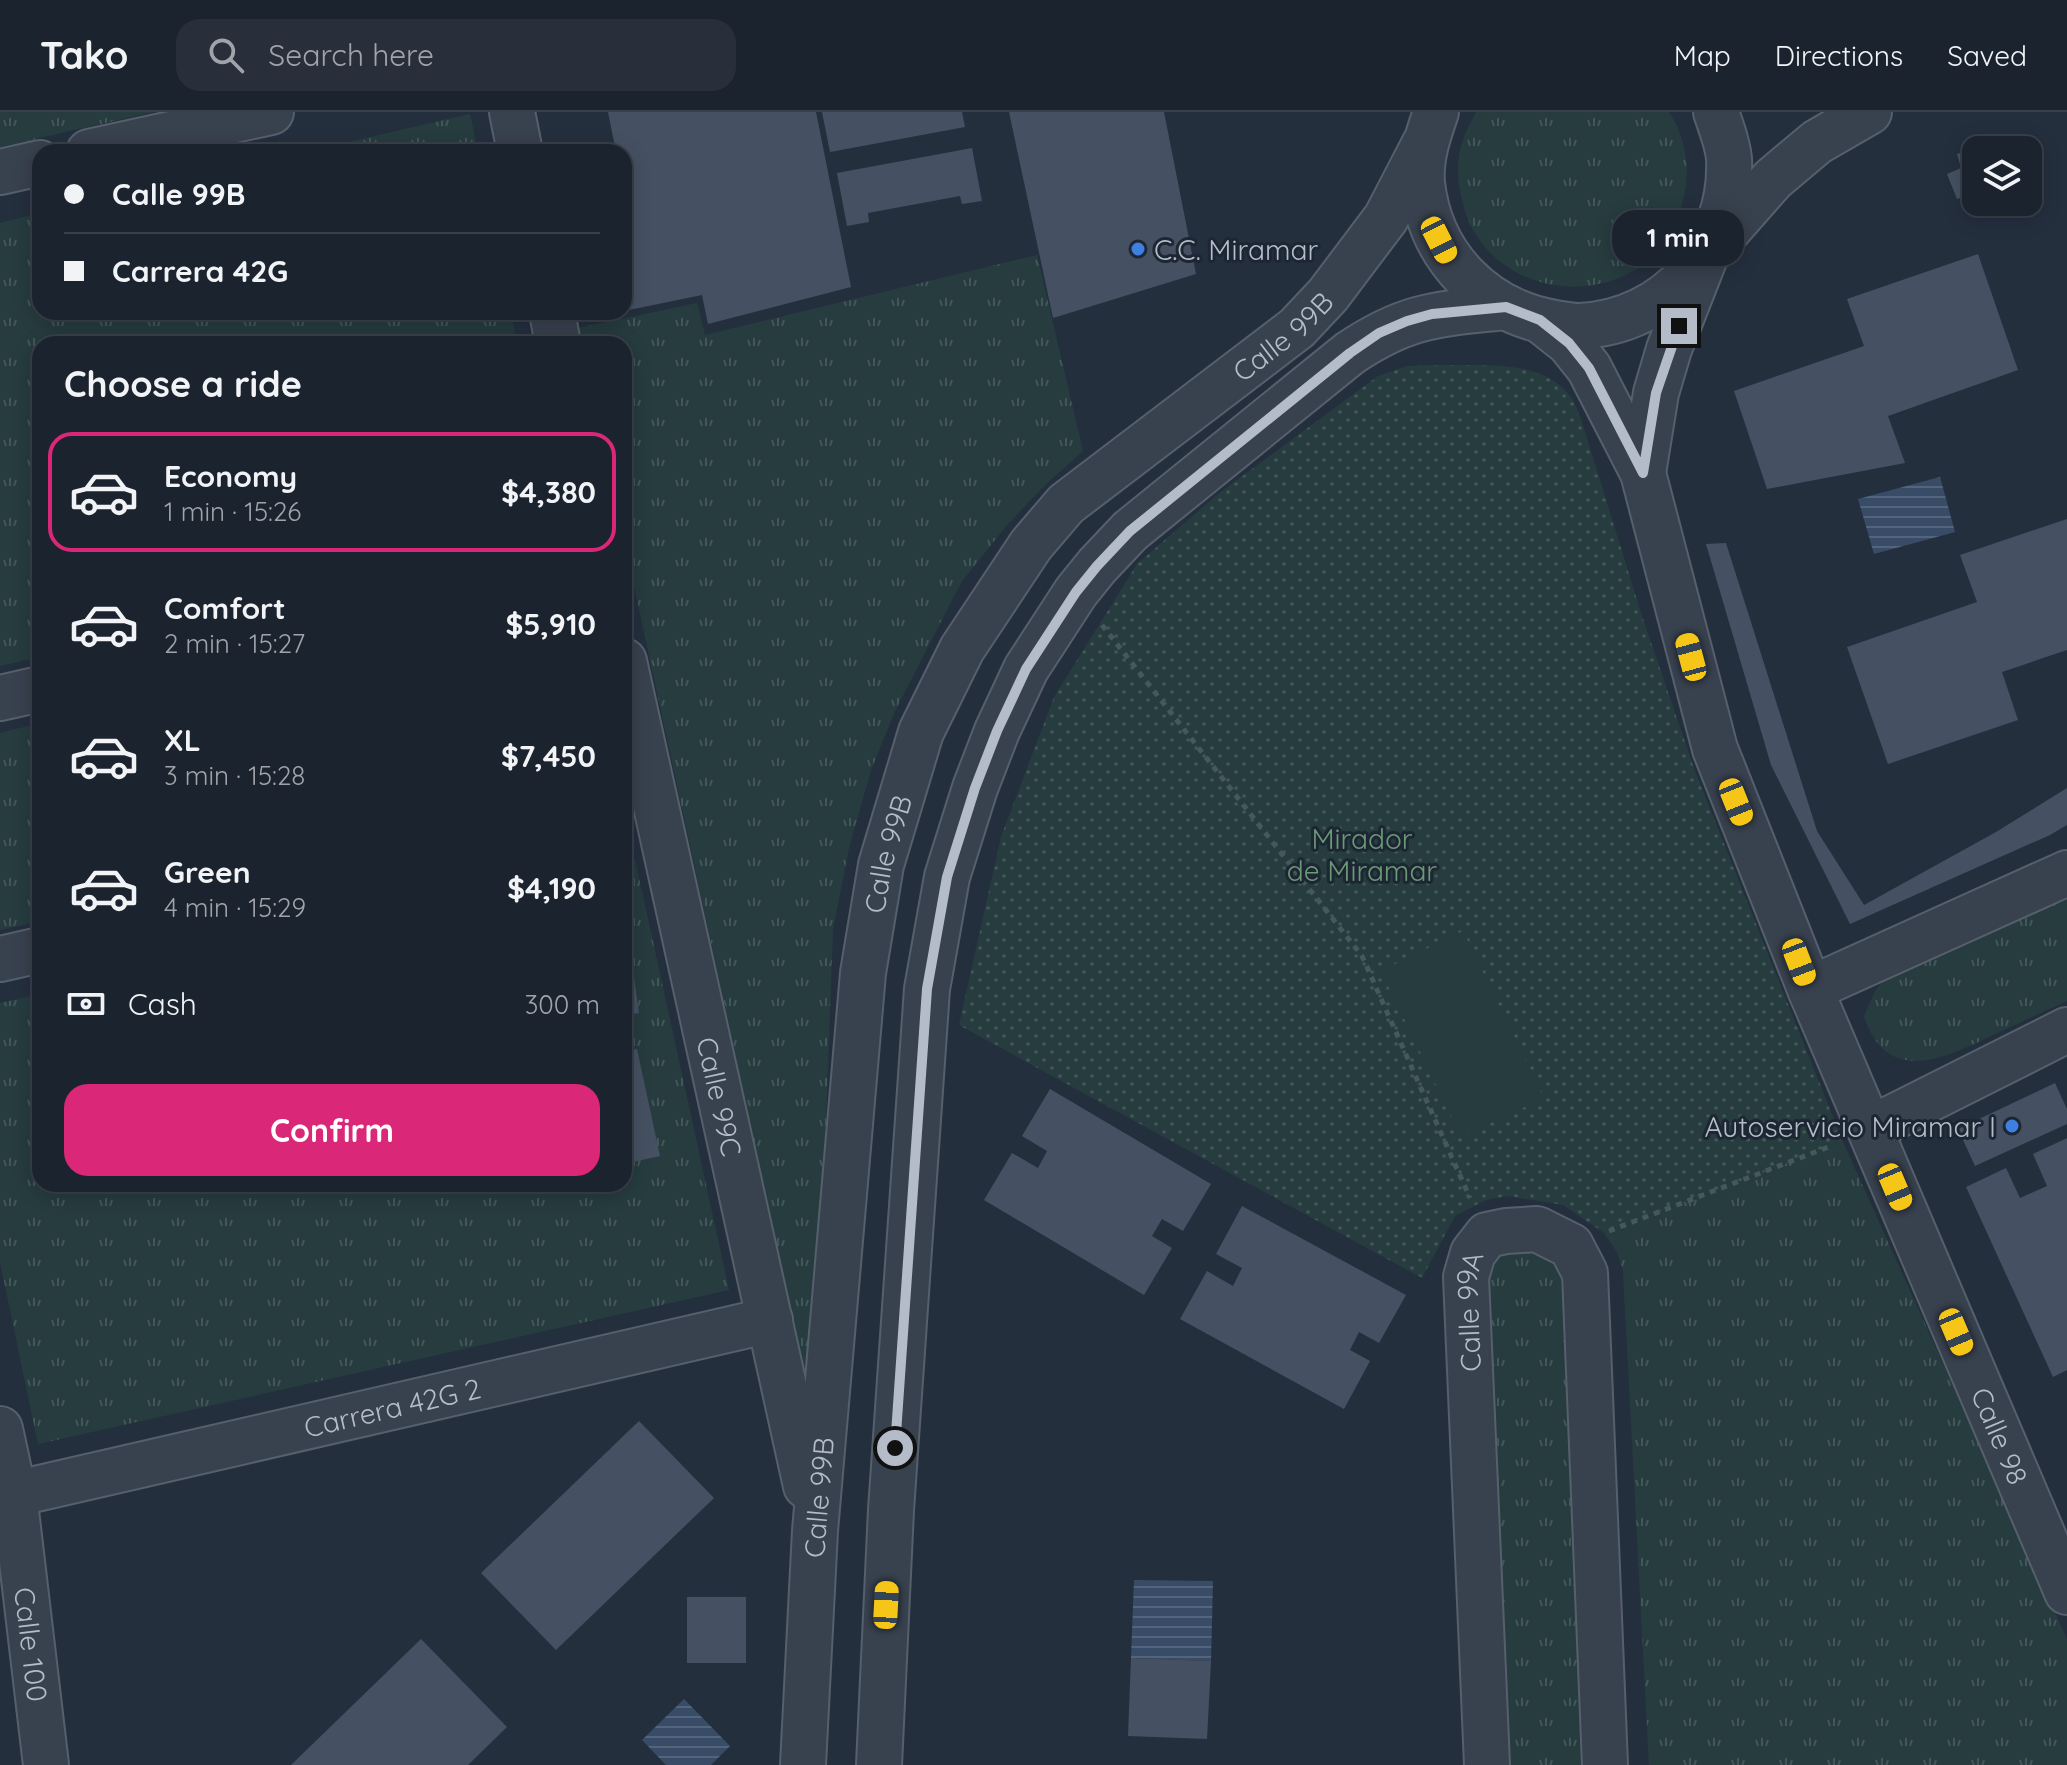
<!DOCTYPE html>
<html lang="en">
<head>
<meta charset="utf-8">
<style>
  body { margin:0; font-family:Quicksand,sans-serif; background:#282f3a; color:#f1f3f6; height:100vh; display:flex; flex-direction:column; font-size:30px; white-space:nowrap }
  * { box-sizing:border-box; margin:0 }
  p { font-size:26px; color:#a0a4aa }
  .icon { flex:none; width:44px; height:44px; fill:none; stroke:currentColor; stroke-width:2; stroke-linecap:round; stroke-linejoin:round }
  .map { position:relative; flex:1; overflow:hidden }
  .details { position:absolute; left:32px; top:224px; width:600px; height:856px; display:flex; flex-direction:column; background:#1b232e; border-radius:24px; box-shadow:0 4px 20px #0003,0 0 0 2px #39404a }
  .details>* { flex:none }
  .guide { position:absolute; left:32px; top:32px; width:600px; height:176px; border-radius:24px; box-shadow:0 4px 20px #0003,0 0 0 2px #39404a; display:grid; align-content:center; height:176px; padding:0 32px; background:#1b232e }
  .controls { position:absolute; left:1962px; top:24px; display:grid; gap:16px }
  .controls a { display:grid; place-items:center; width:80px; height:80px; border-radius:16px; background:#1b232e; box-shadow:0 4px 20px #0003,0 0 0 2px #39404a; font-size:40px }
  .end { position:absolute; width:36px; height:36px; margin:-18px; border:10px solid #b4bcc9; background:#111; box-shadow:0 0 0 4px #111 }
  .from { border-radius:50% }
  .bubble { position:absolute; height:56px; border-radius:24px; background:#1b232e; box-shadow:0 4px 20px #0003,0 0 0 2px #39404a; font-size:26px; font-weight:800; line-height:56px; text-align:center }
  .car { position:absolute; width:24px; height:48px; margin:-24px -12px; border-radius:10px; box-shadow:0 0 6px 2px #0007; background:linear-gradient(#f5c518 24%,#345 0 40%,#f5c518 0 76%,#345 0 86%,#f5c518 0) }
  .guide b { display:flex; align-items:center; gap:28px; height:76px; font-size:30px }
  .guide b+b { border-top:2px solid #39404a }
  .guide i { width:20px; height:20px; background:#f1f3f6 }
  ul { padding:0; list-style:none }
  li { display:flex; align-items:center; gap:24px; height:120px; margin:0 16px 12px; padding:0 16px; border:4px solid transparent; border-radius:24px }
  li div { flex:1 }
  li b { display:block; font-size:30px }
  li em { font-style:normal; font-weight:800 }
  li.active { border-color:#db2777 }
  li>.icon { width:72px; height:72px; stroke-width:1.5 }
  h2 { padding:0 32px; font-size:36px; line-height:96px }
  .pay { display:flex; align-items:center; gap:20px; height:88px; padding:0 32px; font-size:30px }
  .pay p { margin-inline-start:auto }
  .primary-button { display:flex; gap:16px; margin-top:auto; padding:16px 32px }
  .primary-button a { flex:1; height:92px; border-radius:24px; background:#db2777; color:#fff; font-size:32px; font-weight:800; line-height:92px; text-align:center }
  header { display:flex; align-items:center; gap:48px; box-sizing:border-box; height:112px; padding:0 40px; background:#1b232e; border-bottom:2px solid #39404a }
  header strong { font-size:38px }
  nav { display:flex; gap:44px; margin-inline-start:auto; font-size:28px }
  .search { width:560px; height:72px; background:#282f3a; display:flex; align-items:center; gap:20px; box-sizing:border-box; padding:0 28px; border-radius:24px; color:#a0a4aa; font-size:30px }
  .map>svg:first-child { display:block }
</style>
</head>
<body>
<header>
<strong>Tako</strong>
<div class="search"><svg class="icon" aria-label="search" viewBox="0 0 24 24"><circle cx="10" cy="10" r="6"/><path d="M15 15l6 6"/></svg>Search here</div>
<nav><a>Map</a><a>Directions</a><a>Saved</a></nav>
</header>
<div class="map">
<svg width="2067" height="1653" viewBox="0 0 2067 1653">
  <defs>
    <pattern id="grass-tufts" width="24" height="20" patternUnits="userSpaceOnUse" patternTransform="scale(2)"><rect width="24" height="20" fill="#263c3f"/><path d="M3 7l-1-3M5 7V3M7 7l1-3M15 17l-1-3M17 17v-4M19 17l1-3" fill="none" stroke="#435659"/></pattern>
    <pattern id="park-dots" width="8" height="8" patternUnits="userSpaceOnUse" patternTransform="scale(2)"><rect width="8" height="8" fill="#263c3f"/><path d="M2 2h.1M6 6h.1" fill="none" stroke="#435659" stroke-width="1.8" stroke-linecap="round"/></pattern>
    <pattern id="water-rules" width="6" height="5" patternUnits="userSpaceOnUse" patternTransform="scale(2)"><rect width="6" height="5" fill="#394c67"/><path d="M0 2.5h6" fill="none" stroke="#53647b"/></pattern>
  </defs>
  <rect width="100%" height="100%" fill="#242f3e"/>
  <g fill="url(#grass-tufts)">
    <polygon points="0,0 154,0 0,35"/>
    <path d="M1476,0h193c17,25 22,59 14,88 -2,7 -3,17 -6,24 -47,94 -192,79 -215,-24 -5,-20 -6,-41 1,-60 3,-10 9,-19 13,-28z"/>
    <polygon points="470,2 478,40 305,40"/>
    <polygon points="40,101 40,200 511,200 517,232 40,232 40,545 0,554 0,111"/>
    <polygon points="1037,143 1083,339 1045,373 1008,412 962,469 895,599 871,658 849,736 833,817 815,1311 624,428 624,232 582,232 578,216 697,191 705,223"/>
    <polygon points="40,611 40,809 0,818 0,621"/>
    <polygon points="635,747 729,1178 38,1332 0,1150 0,891 40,882 40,1072 624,1072 624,750"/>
    <path d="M2067,782v107c-25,11 -49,23 -74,34 -48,23 -106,52 -129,-19l11,-25 17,-20z"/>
    <polygon points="1843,1030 2067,1527 2067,1653 1649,1653 1623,1159 1617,1140 1604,1121"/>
    <polygon points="1515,1132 1552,1140 1568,1169 1587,1653 1511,1653 1485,1163 1498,1139"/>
  </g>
  <path fill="url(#park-dots)" d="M1440,253c41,1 101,-7 130,31 5,6 8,16 11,23l62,200 52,152 148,371 -239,91 -41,-28 -55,-9 -22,4 -31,16 -33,62 -463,-253 42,-188 53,-140 83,-133 81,-70 160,-118 29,-10z"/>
  <polygon fill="#263c3f" points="1463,819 1544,986 1461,1025 1381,859"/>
  <g fill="url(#water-rules)">
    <polygon points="1940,365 1955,420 1874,442 1858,387"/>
    <polygon points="1134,1468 1213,1469 1211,1549 1131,1546"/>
    <polygon points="684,1587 730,1634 711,1653 666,1653 642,1628"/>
  </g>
  <g fill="#455162">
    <polygon points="608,0 816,0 851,175 708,212 702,183 624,199 624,40 616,40"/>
    <polygon points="822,0 962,0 965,15 830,40"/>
    <polygon points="1009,0 1164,0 1196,162 1053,206"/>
    <polygon points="2009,23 2014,38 1976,38 1976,80 1957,87 1947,62 1961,56 1957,42"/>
    <polygon points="972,36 982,89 962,92 960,84 868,101 869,110 847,114 837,61"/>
    <polygon points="1978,142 2018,258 1888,304 1905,351 1767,377 1734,279 1864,234 1847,187"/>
    <polygon points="2067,407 2067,538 2002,560 2018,608 1888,652 1847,535 1977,490 1960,443"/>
    <polygon points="1726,431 1817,719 1864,793 1996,720 2067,676 2067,713 2050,723 1850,812 1771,653 1706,432"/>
    <polygon points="633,858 639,901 624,903 624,859"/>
    <polygon points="637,937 660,1044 624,1052 624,940"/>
    <polygon points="2055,971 2067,997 2067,1012 1975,1054 1958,1017"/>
    <polygon points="1050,977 1211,1072 1183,1119 1162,1107 1152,1124 1172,1136 1144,1183 984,1088 1012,1041 1038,1056 1047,1039 1022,1024"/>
    <polygon points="2067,1026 2067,1258 2053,1265 1966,1075 2006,1056 2020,1086 2047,1074 2033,1042"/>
    <polygon points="1242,1094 1406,1183 1379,1231 1359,1220 1350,1238 1370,1249 1344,1297 1180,1207 1207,1159 1233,1174 1242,1156 1216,1142"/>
    <polygon points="639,1309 714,1386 556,1538 481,1461"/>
    <rect x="687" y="1485" width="59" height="66"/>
    <polygon points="421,1527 507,1615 468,1653 291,1653"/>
    <polygon points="1131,1546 1211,1549 1207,1627 1128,1624"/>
  </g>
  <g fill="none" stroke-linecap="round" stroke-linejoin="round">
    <defs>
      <g id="minor">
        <polyline points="512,0 520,40"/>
        <path d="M1436,0c-8,23 -16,46 -14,71 8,73 61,128 133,140 7,1 16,3 24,3 89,-3 154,-80 150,-167 -1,-15 -8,-32 -13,-47"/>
        <polyline points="89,40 271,0"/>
        <polyline points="0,60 40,51"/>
        <polyline points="552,200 558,232"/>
        <path id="s1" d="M1540,208l29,23 20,25 54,105 72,276 95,240 257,603"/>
        <polyline points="1643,361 1656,281 1669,237 1706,143 1773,67 1817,30 1869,0"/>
        <path id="s2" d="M624,549l182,825"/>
        <polyline points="0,586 40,577"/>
        <polyline points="0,847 40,838"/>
        <polyline points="1810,877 2067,761"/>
        <polyline points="1870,1017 2067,918"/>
        <path id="s3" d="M0,1317l14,65 32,271"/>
        <path id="s4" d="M14,1382l756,-174"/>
        <path id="s5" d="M803,1653l12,-234 48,-558 18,-108 40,-133 41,-83 69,-104 35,-41 231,-176 31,-33 58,-77 39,-75"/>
        <path d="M879,1653l12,-255 36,-521 20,-112 28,-89 22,-57 29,-62 50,-77 21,-26 33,-35 220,-178c58,-39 89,-39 156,-46"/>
        <path id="s6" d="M1487,1653l-21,-488 7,-24 14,-18 19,-4 31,-2 34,17 14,27 20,492"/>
      </g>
    </defs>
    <use href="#minor" stroke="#565f6c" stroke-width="48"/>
    <g stroke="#44595c" stroke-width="5" stroke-dasharray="6 6" stroke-linecap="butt">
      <polyline points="1102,513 1362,844 1470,1086"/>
      <polyline points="1609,1119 1831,1034"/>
    </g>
    <use href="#minor" stroke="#38414e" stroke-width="44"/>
  </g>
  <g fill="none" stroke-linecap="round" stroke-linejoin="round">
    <polyline stroke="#b4bcc9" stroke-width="10" points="895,1336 927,877 947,765 975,676 997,619 1026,557 1076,480 1097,454 1130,419 1350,241 1379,221 1407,209 1432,202 1506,195 1540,208 1569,231 1589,256 1643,361 1656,281 1679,214"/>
  </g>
  <g fill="#3f7fe0" stroke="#1d2633" stroke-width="3">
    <circle cx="1138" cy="137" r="8"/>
    <circle cx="2012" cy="1014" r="8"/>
  </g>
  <g text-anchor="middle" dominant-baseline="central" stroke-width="6" stroke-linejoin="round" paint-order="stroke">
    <g font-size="28" fill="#b4bcc9" stroke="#1d2633" text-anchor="start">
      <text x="1154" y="137">C.C. Miramar</text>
      <text x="1996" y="1014" text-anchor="end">Autoservicio Miramar I</text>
    </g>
    <g font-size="28" fill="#b4bcc9" stroke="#1d2633">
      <text stroke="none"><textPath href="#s5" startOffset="1588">Calle 99B</textPath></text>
      <text stroke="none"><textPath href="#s5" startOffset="916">Calle 99B</textPath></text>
      <text stroke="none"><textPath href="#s2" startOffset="446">Calle 99C</textPath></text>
      <text stroke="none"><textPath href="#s6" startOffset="454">Calle 99A</textPath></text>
      <text stroke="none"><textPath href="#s4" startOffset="388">Carrera 42G 2</textPath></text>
      <text stroke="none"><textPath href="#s1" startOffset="1216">Calle 98</textPath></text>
      <text stroke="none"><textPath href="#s5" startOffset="268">Calle 99B</textPath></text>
      <text stroke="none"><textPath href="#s3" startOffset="218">Calle 100</textPath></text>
    </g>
    <g font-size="28" fill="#6b9a76" stroke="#1d2633">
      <text x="1362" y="726">Mirador<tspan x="1362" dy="32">de Miramar</tspan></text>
    </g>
  </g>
</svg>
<div class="controls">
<a><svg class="icon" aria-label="layers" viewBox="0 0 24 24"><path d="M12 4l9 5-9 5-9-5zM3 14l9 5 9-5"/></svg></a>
</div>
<i class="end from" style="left:895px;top:1336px"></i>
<i class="end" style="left:1679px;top:214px"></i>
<div class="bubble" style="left:1612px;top:98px;width:132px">1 min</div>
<i class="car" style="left:1439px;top:128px;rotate:153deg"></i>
<i class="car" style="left:1691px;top:545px;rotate:345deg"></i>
<i class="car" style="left:1736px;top:690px;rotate:158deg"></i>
<i class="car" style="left:1799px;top:850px;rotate:159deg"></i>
<i class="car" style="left:1895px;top:1075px;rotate:157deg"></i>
<i class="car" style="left:1956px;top:1220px;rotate:157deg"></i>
<i class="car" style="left:886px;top:1493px;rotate:3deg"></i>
<div class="guide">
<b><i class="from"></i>Calle 99B</b>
<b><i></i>Carrera 42G</b>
</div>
<section class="details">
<h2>Choose a ride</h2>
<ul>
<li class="active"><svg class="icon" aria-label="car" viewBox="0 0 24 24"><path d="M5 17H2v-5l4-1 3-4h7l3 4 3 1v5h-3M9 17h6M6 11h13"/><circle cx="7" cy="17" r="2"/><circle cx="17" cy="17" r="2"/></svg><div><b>Economy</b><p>1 min · 15:26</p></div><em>$4,380</em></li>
<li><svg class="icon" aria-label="car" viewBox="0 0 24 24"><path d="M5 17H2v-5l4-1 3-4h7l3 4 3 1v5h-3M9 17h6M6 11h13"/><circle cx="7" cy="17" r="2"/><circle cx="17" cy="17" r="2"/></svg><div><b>Comfort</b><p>2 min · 15:27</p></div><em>$5,910</em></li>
<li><svg class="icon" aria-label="car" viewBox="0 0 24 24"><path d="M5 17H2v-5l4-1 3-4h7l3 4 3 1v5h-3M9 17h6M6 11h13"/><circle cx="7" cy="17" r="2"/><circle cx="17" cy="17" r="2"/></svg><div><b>XL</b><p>3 min · 15:28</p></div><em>$7,450</em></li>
<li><svg class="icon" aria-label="car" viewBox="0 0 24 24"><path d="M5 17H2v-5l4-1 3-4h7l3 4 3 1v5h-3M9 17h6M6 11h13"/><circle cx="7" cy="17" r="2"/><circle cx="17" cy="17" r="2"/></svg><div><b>Green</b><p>4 min · 15:29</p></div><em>$4,190</em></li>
</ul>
<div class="pay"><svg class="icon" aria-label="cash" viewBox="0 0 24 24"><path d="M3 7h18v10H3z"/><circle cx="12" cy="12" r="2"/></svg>Cash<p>300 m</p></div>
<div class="primary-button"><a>Confirm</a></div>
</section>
</div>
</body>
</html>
